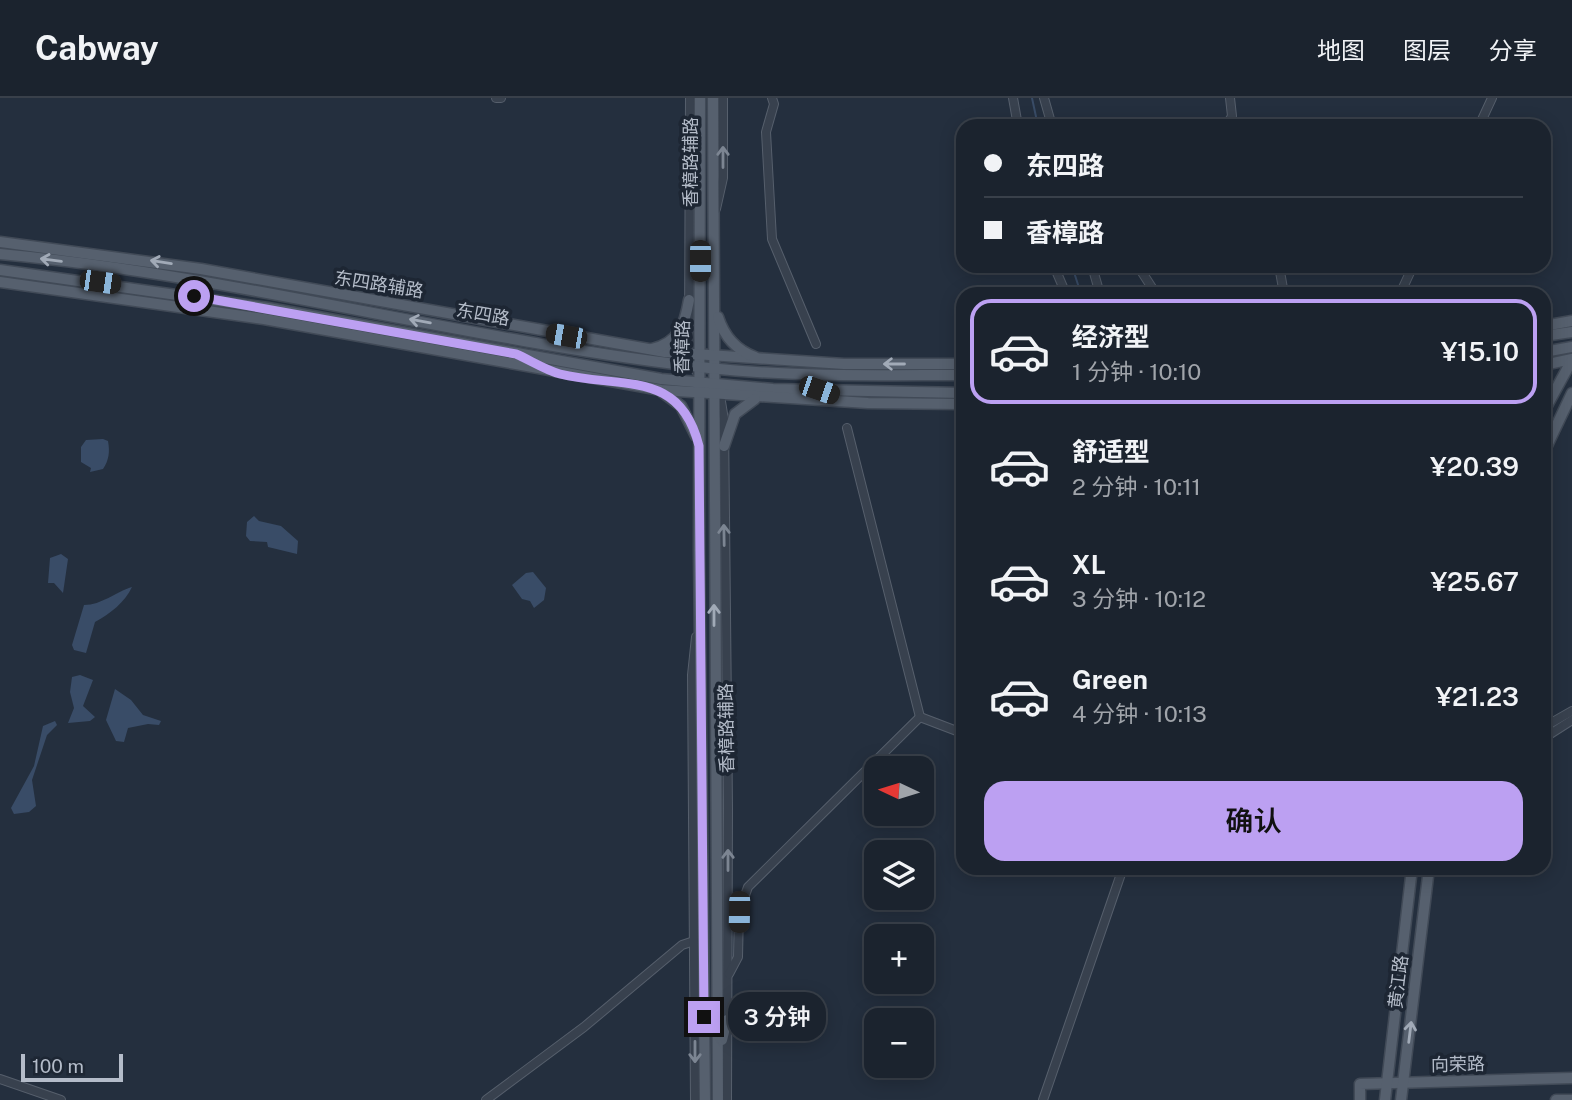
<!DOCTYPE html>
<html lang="zh">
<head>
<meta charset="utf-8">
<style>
  body { margin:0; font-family:"Public Sans","Noto Sans SC",sans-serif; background:#242b36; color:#f1f3f6; height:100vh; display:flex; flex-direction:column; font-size:26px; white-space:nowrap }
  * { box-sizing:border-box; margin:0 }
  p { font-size:23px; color:#a0a4aa }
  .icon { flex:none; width:38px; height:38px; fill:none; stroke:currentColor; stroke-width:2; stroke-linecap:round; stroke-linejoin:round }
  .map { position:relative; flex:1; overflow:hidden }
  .details { position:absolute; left:956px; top:189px; width:595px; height:588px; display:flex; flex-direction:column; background:#1b232e; border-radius:21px; box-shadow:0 4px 18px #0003,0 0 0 2px #39404a }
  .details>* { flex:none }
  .banner { position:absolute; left:956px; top:21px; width:595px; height:154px; border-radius:21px; box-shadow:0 4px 18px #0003,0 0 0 2px #39404a; display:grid; align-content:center; height:154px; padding:0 28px; background:#1b232e }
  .needle { width:46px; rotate:274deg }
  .buttons { position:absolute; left:864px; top:658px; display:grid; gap:14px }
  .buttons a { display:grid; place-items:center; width:70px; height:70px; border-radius:14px; background:#1b232e; box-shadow:0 4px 18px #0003,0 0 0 2px #39404a; font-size:35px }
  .scale { position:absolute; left:21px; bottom:18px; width:102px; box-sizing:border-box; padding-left:7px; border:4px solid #b4bcc9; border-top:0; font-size:19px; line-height:24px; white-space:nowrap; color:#b4bcc9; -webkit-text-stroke:5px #1d2633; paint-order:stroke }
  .end { position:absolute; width:32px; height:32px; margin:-16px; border:9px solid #bca0f2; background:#111; box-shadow:0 0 0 4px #111 }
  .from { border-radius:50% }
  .bubble { position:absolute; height:49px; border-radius:21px; background:#1b232e; box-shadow:0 4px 18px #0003,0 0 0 2px #39404a; font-size:23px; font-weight:600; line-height:49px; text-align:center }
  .car { position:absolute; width:21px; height:42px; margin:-21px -10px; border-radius:9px; box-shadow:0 0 5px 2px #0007; background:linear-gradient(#222 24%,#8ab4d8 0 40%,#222 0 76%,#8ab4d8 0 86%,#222 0) }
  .banner b { display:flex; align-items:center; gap:24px; height:66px; font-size:26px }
  .banner b+b { border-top:2px solid #39404a }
  .banner i { width:18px; height:18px; background:#f1f3f6 }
  ul { padding:12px 0 0; list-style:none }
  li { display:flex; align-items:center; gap:21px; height:105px; margin:0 14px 10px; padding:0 14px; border:4px solid transparent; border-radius:21px }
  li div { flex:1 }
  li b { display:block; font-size:26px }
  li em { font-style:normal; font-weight:600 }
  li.current { border-color:#bca0f2 }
  li>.icon { width:63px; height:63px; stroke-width:1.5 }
  .cta { display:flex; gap:14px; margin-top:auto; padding:14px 28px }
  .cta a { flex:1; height:80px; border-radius:21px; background:#bca0f2; color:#111; font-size:28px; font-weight:600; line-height:80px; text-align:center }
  header { display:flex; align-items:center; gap:42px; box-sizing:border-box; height:98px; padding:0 35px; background:#1b232e; border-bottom:2px solid #39404a }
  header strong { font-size:33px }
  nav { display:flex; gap:38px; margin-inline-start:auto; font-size:24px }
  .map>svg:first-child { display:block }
</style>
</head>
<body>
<header>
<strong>Cabway</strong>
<nav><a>地图</a><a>图层</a><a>分享</a></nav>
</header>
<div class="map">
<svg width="1572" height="1002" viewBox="0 0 1572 1002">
  <rect width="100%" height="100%" fill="#242f3e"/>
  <g fill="#394c67">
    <path d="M103,341l5,2c2,11 1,19 -5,28l-13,3 1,-4 -10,-6v-15l5,-7z"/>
    <polygon points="254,418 259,423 281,428 298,443 297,456 268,449 267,444 250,443 246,438 247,424"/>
    <polygon points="61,456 68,461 63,495 54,485 48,485 50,460"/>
    <polygon points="533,474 546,490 544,502 534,510 530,503 522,501 512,487 526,475"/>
    <path d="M132,489c-7,15 -22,27 -37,35l-9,31 -12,-3 -2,-5 12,-40c18,0 31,-13 48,-18z"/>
    <polygon points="80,577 93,582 83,608 95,619 90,623 68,625 74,610 70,594 72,579"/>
    <polygon points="115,591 131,602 143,617 161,623 159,627 148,626 128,630 124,644 116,643 106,622"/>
    <polygon points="55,623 57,627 47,637 32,682 36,708 29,714 14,716 11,710 34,668 43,628"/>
  </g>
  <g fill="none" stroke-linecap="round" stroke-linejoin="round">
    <g stroke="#394c67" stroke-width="2">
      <polyline points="1032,0 1038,28"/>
      <polyline points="1072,168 1081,196"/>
    </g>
    <defs>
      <g id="minor">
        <polyline points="496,0 501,0"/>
        <polyline points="690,0 689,231 696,273"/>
        <polyline points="772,0 774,6 766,34 772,141 816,246"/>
        <polyline points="1013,0 1018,28"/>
        <polyline points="1044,0 1052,28"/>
        <polyline points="1226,28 1232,18 1230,0"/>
        <polyline points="1479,28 1492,0"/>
        <polyline points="716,111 723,80 723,0"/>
        <polyline points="1054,168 1066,196"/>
        <polyline points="1092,168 1100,196"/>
        <polyline points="1138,168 1156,196"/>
        <polyline points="1279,168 1284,196"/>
        <polyline points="1400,196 1413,168"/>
        <polyline points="719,291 724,322 728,710 727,1002"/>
        <polyline points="847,330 920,619"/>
        <polyline points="920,619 962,635"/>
        <polyline points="1544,629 1572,613"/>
        <polyline points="1544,640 1572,622"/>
        <polyline points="729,876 738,859 739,814 748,789 920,619"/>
        <polyline points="0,981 61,1002"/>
        <polyline points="486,1002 584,929 682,847 694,843"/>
        <polyline points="695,1002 692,577 696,539"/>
        <polyline points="1043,1002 1123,770"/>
      </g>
      <g id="major">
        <polyline points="700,0 699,453 705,1002"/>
        <polyline points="713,0 718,1002"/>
        <polyline points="0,144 201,171 665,254 844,266 962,266"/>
        <path d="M0,156c239,22 471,88 709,114 84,9 169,7 253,7"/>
        <polyline points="0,172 268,210 661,281 773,291 962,295"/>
        <polyline points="0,184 264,221 661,292 868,305 962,306"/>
        <path d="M718,219c6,19 18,33 37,40"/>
        <polyline points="1544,228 1572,223"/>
        <polyline points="1544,238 1572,234"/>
        <path d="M652,251c27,-6 33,-25 37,-49"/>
        <polyline points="1544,254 1572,249"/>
        <polyline points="1544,267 1572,261"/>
        <polyline points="662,294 681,308 696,338"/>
        <polyline points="1544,313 1572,262"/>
        <polyline points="724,348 735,316 755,301"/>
        <polyline points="1544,354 1572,295"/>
        <polyline points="722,942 727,922"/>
        <polyline points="1360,1002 1360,986 1572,980"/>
        <polyline points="1385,1002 1412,770"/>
        <polyline points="1401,1002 1429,770"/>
        <polyline points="1556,1002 1572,1002"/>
      </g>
    </defs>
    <use href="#minor" stroke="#565f6c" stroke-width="10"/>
    <use href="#major" stroke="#414a57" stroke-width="13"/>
    <use href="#minor" stroke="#38414e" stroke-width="8"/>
    <use href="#major" stroke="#56606e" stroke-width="10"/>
  </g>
  <defs><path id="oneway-shaft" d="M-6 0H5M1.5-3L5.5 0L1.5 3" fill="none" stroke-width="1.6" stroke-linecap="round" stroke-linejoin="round" transform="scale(1.75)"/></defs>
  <g stroke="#7c8592">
    <use href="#oneway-shaft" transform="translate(723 59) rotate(-90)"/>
    <use href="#oneway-shaft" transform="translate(724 437) rotate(-91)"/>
    <use href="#oneway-shaft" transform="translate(728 762) rotate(-90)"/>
    <use href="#oneway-shaft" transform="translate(695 954) rotate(90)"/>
  </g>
  <g stroke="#a1aab7">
    <use href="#oneway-shaft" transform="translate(51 162) rotate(-173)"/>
    <use href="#oneway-shaft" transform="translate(161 164) rotate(-171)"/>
    <use href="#oneway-shaft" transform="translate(420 223) rotate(-170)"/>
    <use href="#oneway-shaft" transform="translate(894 266) rotate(-180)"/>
    <use href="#oneway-shaft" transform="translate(714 517) rotate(-90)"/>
    <use href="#oneway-shaft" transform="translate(1410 934) rotate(-83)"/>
  </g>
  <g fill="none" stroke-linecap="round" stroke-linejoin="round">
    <path stroke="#bca0f2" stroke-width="9" d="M194,198l322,58c14,6 29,16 44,20 61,15 120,-5 139,72l5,571"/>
  </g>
  <g text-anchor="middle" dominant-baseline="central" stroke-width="7" stroke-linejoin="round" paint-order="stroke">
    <g font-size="18" fill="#b4bcc9" stroke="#1d2633">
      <text transform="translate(690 64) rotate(-90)">香樟路辅路</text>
      <text transform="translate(379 186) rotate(9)">东四路辅路</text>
      <text transform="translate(483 216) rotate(10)">东四路</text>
      <text transform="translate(682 249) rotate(-89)">香樟路</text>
      <text transform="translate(726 630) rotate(-91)">香樟路辅路</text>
      <text transform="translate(1398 884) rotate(-83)">黄江路</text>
      <text transform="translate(1458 966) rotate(-1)">向荣路</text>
    </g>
  </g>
</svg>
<div class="buttons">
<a><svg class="needle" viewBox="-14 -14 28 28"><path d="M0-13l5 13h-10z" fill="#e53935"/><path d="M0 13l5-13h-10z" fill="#a0a4aa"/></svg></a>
<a><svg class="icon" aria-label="layers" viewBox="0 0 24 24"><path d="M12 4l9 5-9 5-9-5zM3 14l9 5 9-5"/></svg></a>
<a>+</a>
<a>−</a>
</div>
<div class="scale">100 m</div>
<i class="end from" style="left:194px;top:198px"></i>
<i class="end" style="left:704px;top:919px"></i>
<div class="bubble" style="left:728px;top:894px;width:98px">3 分钟</div>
<i class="car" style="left:700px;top:163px;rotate:180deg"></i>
<i class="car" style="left:100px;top:184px;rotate:98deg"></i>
<i class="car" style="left:566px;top:238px;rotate:280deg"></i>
<i class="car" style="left:819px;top:292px;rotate:109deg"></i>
<i class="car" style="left:739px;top:814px;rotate:181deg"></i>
<div class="banner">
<b><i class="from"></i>东四路</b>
<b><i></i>香樟路</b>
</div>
<section class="details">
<ul>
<li class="current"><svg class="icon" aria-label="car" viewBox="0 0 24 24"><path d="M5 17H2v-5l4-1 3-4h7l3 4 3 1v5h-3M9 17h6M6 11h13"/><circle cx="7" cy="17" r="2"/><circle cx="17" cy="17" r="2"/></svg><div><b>经济型</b><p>1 分钟 · 10:10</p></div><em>¥15.10</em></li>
<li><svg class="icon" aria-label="car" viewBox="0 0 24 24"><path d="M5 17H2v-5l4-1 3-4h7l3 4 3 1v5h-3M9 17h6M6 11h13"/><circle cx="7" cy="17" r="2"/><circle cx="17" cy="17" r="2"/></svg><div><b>舒适型</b><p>2 分钟 · 10:11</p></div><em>¥20.39</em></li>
<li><svg class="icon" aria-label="car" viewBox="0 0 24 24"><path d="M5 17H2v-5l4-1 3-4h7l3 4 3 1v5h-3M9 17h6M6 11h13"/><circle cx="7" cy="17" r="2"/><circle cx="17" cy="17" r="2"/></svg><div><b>XL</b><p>3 分钟 · 10:12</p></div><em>¥25.67</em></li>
<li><svg class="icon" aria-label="car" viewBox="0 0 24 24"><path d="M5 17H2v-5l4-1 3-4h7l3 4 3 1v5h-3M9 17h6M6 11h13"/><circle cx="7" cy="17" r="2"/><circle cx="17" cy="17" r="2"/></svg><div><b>Green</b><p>4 分钟 · 10:13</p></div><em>¥21.23</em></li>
</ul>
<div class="cta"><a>确认</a></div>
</section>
</div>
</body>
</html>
